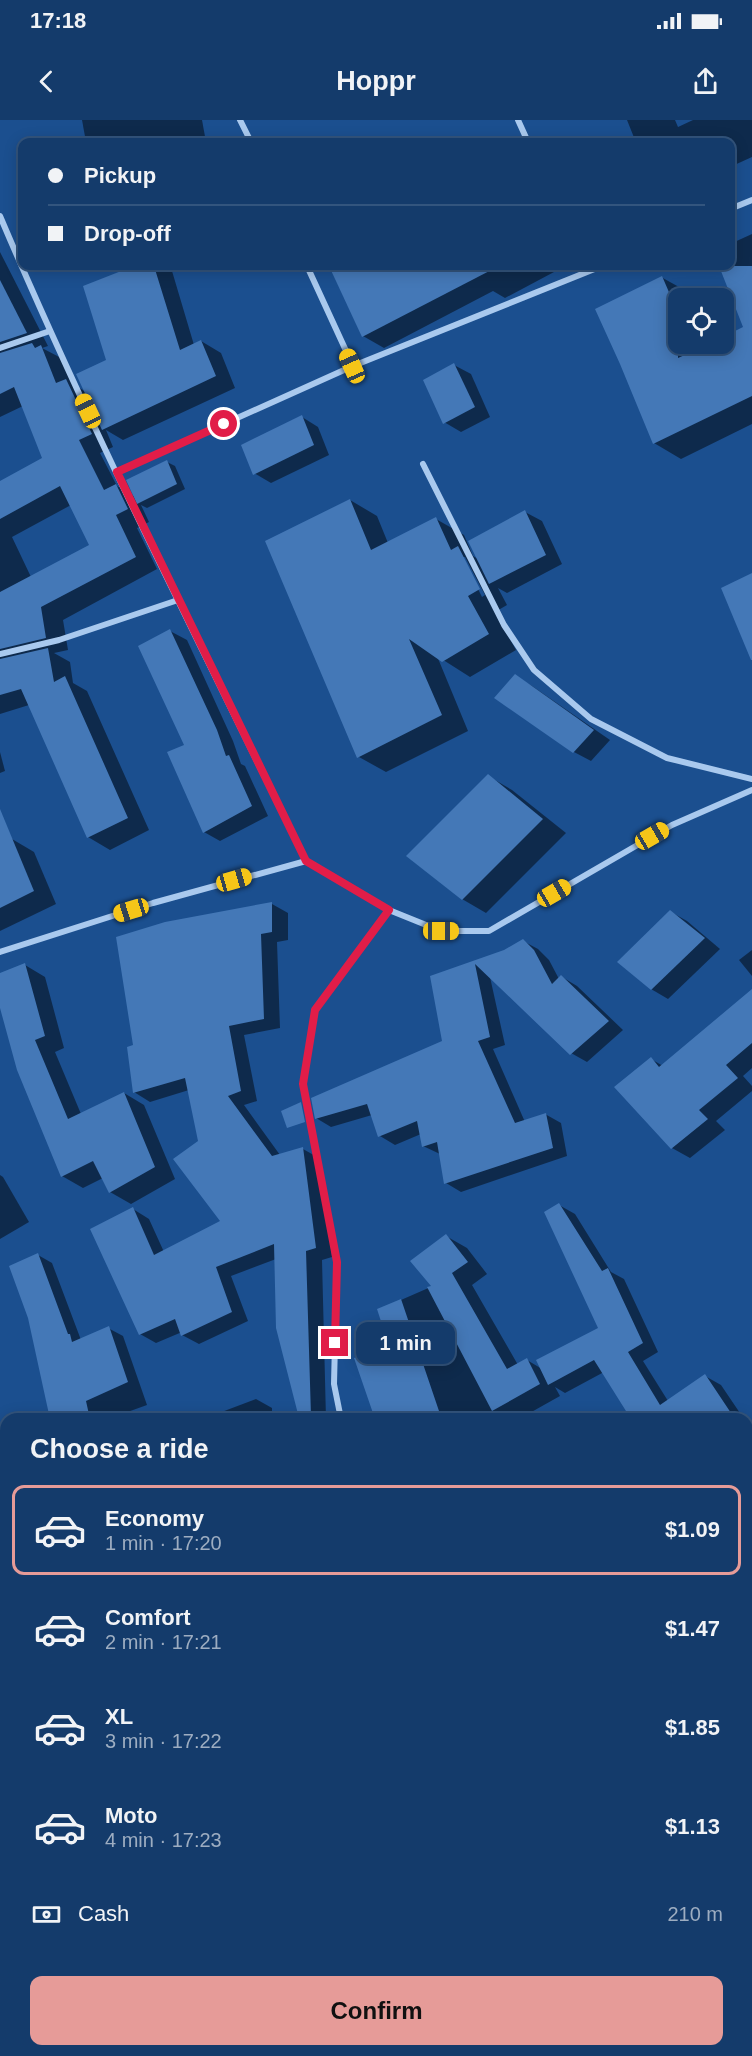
<!DOCTYPE html>
<html lang="en">
<head>
<meta charset="utf-8">
<style>
  body { margin:0; font-family:Helvetica,sans-serif; background:#214673; color:#f1f3f6; height:100vh; display:flex; flex-direction:column; font-size:22px; white-space:nowrap }
  * { box-sizing:border-box; margin:0 }
  p { font-size:20px; color:#9dadc1 }
  .icon { flex:none; width:33px; height:33px; fill:none; stroke:currentColor; stroke-width:2; stroke-linecap:round; stroke-linejoin:round }
  .map { position:relative; flex:1; overflow:hidden }
  .details { position:absolute; left:0px; top:1293px; width:753px; height:644px; display:flex; flex-direction:column; background:#143b6b; border-radius:18px 18px 0 0; box-shadow:0 3px 15px #0003,0 0 0 2px #33557e }
  .details>* { flex:none }
  .hud { position:absolute; left:18px; top:18px; width:717px; height:132px; border-radius:12px; box-shadow:0 3px 15px #0003,0 0 0 2px #33557e; display:grid; align-content:center; height:132px; padding:0 30px; background:#143b6b }
  .controls { position:absolute; left:668px; top:168px; display:grid; gap:12px }
  .controls a { display:grid; place-items:center; width:66px; height:66px; border-radius:12px; background:#143b6b; box-shadow:0 3px 15px #0003,0 0 0 2px #33557e; font-size:30px }
  .end { position:absolute; width:27px; height:27px; margin:-14px; border:8px solid #e11d48; background:#fff; box-shadow:0 0 0 3px #fff }
  .from { border-radius:50% }
  .bubble { position:absolute; height:42px; border-radius:12px; background:#143b6b; box-shadow:0 3px 15px #0003,0 0 0 2px #33557e; font-size:20px; font-weight:800; line-height:42px; text-align:center }
  .car { position:absolute; width:18px; height:36px; margin:-18px -9px; border-radius:8px; box-shadow:0 0 4px 2px #0007; background:linear-gradient(#f5c518 24%,#345 0 40%,#f5c518 0 76%,#345 0 86%,#f5c518 0) }
  .hud b { display:flex; align-items:center; gap:21px; height:57px; font-size:22px }
  .hud b+b { border-top:2px solid #33557e }
  .hud i { width:15px; height:15px; background:#f1f3f6 }
  ul { padding:0; list-style:none }
  li { display:flex; align-items:center; gap:18px; height:90px; margin:0 12px 9px; padding:0 18px; border:3px solid transparent; border-radius:12px }
  li div { flex:1 }
  li b { display:block; font-size:22px }
  li em { font-style:normal; font-weight:800 }
  li.active { border-color:#e69b98 }
  li>.icon { width:54px; height:54px; stroke-width:1.5 }
  h2 { padding:0 30px; font-size:27px; line-height:72px }
  .pay { display:flex; align-items:center; gap:15px; height:66px; padding:0 30px; font-size:22px }
  .pay p { margin-inline-start:auto }
  .primary-button { display:flex; gap:12px; margin-top:auto; padding:12px 30px }
  .primary-button a { flex:1; height:69px; border-radius:12px; background:#e69b98; color:#111; font-size:24px; font-weight:800; line-height:69px; text-align:center }
  .status { display:flex; justify-content:space-between; align-items:center; height:42px; padding:0 30px; background:#143b6b; direction:ltr }
  .status svg { height:16px; fill:currentColor }
  header { display:flex; justify-content:space-between; align-items:center; height:78px; padding:0 30px; background:#143b6b; font-size:27px; font-weight:800 }
  .map>svg:first-child { display:block }
</style>
</head>
<body>
<div class="status"><b>17:18</b><svg viewBox="0 0 49 12"><path d="M0 12V9h3v3zM5 12V6h3v6zM10 12V3h3v9zM15 12V0h3v12zM26 1h20v11H26zM47 4h2v5h-2z"/></svg></div>
<header><svg class="icon" aria-label="back" viewBox="0 0 24 24"><path d="M15 5l-7 7 7 7"/></svg>Hoppr<svg class="icon" aria-label="share" viewBox="0 0 24 24"><path d="M12 15V3M7 8l5-5 5 5M5 13v7h14v-7"/></svg></header>
<div class="map">
<svg width="752" height="1936" viewBox="0 0 752 1936">
  <rect width="100%" height="100%" fill="#1b4f8f"/>
  <g fill="#0007" fill-rule="evenodd">
    <polygon points="82,0 202,0 206,22 86,22"/>
    <polygon points="627,0 675,0 678,7 693,0 752,0 752,37 730,47 730,22 631,22 635,20"/>
    <polygon points="752,114 752,304 681,339 654,323 622,243 661,157 688,172 690,178 678,178 678,224 723,224 723,218 745,207 720,146 730,146 730,124"/>
    <path d="M0,132l48,94 -6,2 21,11 10,25 13,8 21,-31 -22,-74 53,-21h24l10,5 22,74 7,-4 20,12 14,35 -112,52 -17,-10 7,17 -13,6 17,33 19,11 31,-35 8,4 10,23 -38,19 -6,-3 8,17 -12,6 20,41 -94,51 5,30 -14,3 16,9 3,21 14,8 62,139 -39,20 -22,-13 -59,-132 -29,9v-231l44,-24 -21,-53 -23,11zM71,385l20,41 -60,31 -19,-40z"/>
    <polygon points="331,146 551,146 554,152 505,178 493,171 384,228 363,216"/>
    <polygon points="454,245 471,254 490,297 461,312 444,302"/>
    <polygon points="302,297 318,307 329,335 271,363 254,353"/>
    <path d="M350,380l27,16 11,27 48,-24 28,16 9,21 5,3 47,-47 17,9 20,43 -55,29 -9,-5 9,17 -12,7 21,38 -46,27 -33,-21 31,75 -82,41 -27,-15zM462,437h3l20,38 -3,2z"/>
    <polygon points="170,511 187,520 233,621 241,644 245,646 268,696 220,721 204,712 186,625"/>
    <polygon points="515,556 532,566 610,620 591,641 574,632"/>
    <polygon points="0,632 5,651 0,653"/>
    <polygon points="488,656 512,670 566,713 486,793 462,779"/>
    <polygon points="12,719 34,732 56,784 0,811 0,725"/>
    <polygon points="272,784 288,793 288,820 277,822 280,908 244,915 257,981 244,985 280,1035 303,1029 319,1038 332,1137 322,1140 326,1299 305,1299 300,1297 276,1139 231,1156 248,1201 199,1224 182,1215 182,1212 156,1223 140,1214 133,1089 149,1099 164,1132 223,1101 200,1022 189,970 150,982 134,972 135,926"/>
    <polygon points="671,792 687,801 720,829 668,879 651,869"/>
    <polygon points="523,821 538,829 549,840 559,859 562,857 577,866 623,910 587,942 571,933 490,857 505,925 493,929 525,1002 545,994 561,1003 567,1036 461,1072 446,1063 440,1034 423,1026 421,1014 395,1025 380,1016 372,995 331,1007 316,998 444,921 431,857 504,831"/>
    <polygon points="752,830 752,856 739,840"/>
    <polygon points="25,845 45,857 64,928 55,932 81,994 124,973 144,985 175,1059 131,1084 110,1072 103,1058 83,1068 62,1056 0,882 0,855"/>
    <polygon points="752,871 752,948 743,956 752,966 752,971 716,1001 725,1010 690,1038 672,1028 651,939 663,946"/>
    <polygon points="0,1055 3,1057 29,1102 0,1119"/>
    <polygon points="559,1085 575,1094 611,1152 624,1159 658,1232 643,1241 668,1281 705,1256 721,1265 744,1299 633,1299 604,1252 565,1273 555,1267 560,1276 519,1299 376,1299 390,1224 378,1190 433,1166 446,1116 467,1128 487,1154 472,1165 518,1245 527,1240 542,1249 600,1208"/>
    <polygon points="38,1135 52,1143 81,1220 108,1208 123,1216 147,1285 108,1299 51,1299 29,1198"/>
    <polygon points="256,1279 272,1288 272,1299 219,1299 219,1293"/>
    <polygon points="747,1304 750,1309 752,1307 752,1375 747,1379"/>
    <polygon points="0,1357 2,1358 0,1394"/>
    <polygon points="6,1397 6,1433 0,1434 0,1398"/>
    <polygon points="6,1494 6,1542 0,1543 0,1495"/>
    <polygon points="752,1795 752,1854 747,1831 747,1797"/>
    <polygon points="303,1930 393,1930 395,1936 313,1936"/>
    <polygon points="466,1930 537,1930 539,1936 467,1936"/>
  </g>
  <g fill="#4478b7">
    <polygon points="134,146 154,146 180,230 201,220 216,256 102,310 76,254 106,240 83,166"/>
    <polygon points="329,146 499,146 362,217"/>
    <polygon points="719,146 752,146 752,276 653,324 620,244 595,189 662,156 678,193 678,238 709,224 723,224 723,217 743,207"/>
    <polygon points="0,160 27,213 0,222"/>
    <polygon points="32,223 35,228 41,225 56,263 66,259 92,314 79,320 104,370 116,364 128,389 116,395 136,437 41,487 46,518 0,529 0,472 89,425 60,366 0,399 0,361 42,338 14,267 0,274 0,233"/>
    <polygon points="454,243 475,287 443,304 423,260"/>
    <polygon points="302,295 314,325 253,355 241,325"/>
    <polygon points="167,340 177,364 137,384 126,360"/>
    <polygon points="350,379 371,430 436,397 451,430 458,426 480,469 468,476 489,514 442,542 409,519 442,595 357,638 265,421"/>
    <polygon points="525,390 546,435 489,464 468,421"/>
    <polygon points="752,453 752,540 751,540 721,468"/>
    <polygon points="170,509 217,610 226,636 229,635 252,686 203,713 167,632 184,625 138,526"/>
    <polygon points="48,528 54,562 65,556 128,698 87,718 21,569 0,575 0,539"/>
    <polygon points="515,554 594,610 573,633 494,578"/>
    <polygon points="488,654 543,699 462,780 406,736"/>
    <polygon points="0,689 34,771 0,788"/>
    <polygon points="272,782 272,812 261,814 264,899 229,906 241,971 228,976 272,1036 303,1027 316,1128 306,1131 311,1296 299,1298 276,1208 274,1124 216,1147 232,1192 181,1216 175,1199 139,1215 90,1109 133,1087 154,1135 220,1101 173,1039 198,1021 185,958 133,973 127,927 133,925 116,817 165,802"/>
    <polygon points="670,790 705,818 651,870 617,842"/>
    <polygon points="523,819 534,830 552,864 561,855 609,901 570,935 475,844 490,917 478,921 515,1003 546,993 553,1028 444,1064 437,1022 422,1027 417,1001 378,1017 367,984 315,999 311,978 442,921 430,856 504,830"/>
    <polygon points="25,843 45,916 35,920 68,999 124,972 155,1047 109,1073 93,1041 61,1057 17,950 0,888 0,853"/>
    <polygon points="752,869 752,923 726,945 738,958 699,990 708,999 671,1029 614,967 651,937 659,947"/>
    <polygon points="301,982 305,1002 287,1008 281,991"/>
    <polygon points="559,1083 602,1151 608,1148 643,1223 628,1232 660,1285 705,1254 735,1299 631,1299 594,1240 548,1265 536,1240 598,1208 544,1092"/>
    <polygon points="446,1114 468,1142 452,1153 507,1249 527,1238 540,1264 492,1291 427,1167 431,1166 410,1141"/>
    <polygon points="38,1133 68,1214 70,1214 72,1222 109,1206 128,1262 86,1281 90,1299 50,1299 28,1198 9,1146"/>
    <polygon points="401,1179 439,1291 422,1299 375,1299 354,1238 388,1223 377,1189"/>
  </g>
  <g fill="none" stroke-linecap="round" stroke-linejoin="round">
    <g stroke="#a9c9ee" stroke-width="6">
      <polyline points="240,0 251,22"/>
      <polyline points="518,0 528,22"/>
      <polyline points="730,89 752,80"/>
      <path d="M0,96c93,219 202,432 306,645"/>
      <polyline points="307,146 353,246"/>
      <polyline points="0,228 50,211"/>
      <polyline points="423,344 504,505 534,550 591,599 667,638 752,659"/>
      <polyline points="117,352 353,246 602,146"/>
      <polyline points="0,534 59,520 178,480"/>
      <polyline points="0,832 153,783 306,741 389,790 441,811 489,811 672,705 752,670"/>
      <polyline points="341,1299 334,1264 337,1142 303,964 315,890 389,790"/>
      <polyline points="210,1936 210,1930"/>
    </g>
  </g>
  <g fill="none" stroke-linecap="round" stroke-linejoin="round">
    <polyline stroke="#e11d48" stroke-width="8" points="224,304 117,352 306,741 389,790 315,890 303,964 337,1142 335,1223"/>
  </g>
</svg>
<div class="controls">
<a><svg class="icon" aria-label="locate" viewBox="0 0 24 24"><circle cx="12" cy="12" r="6"/><path d="M12 2v4M12 18v4M2 12h4M18 12h4"/></svg></a>
</div>
<i class="end from" style="left:224px;top:304px"></i>
<i class="end" style="left:335px;top:1223px"></i>
<div class="bubble" style="left:356px;top:1202px;width:99px">1 min</div>
<i class="car" style="left:352px;top:246px;rotate:336deg"></i>
<i class="car" style="left:88px;top:291px;rotate:335deg"></i>
<i class="car" style="left:652px;top:716px;rotate:60deg"></i>
<i class="car" style="left:234px;top:760px;rotate:74deg"></i>
<i class="car" style="left:554px;top:773px;rotate:60deg"></i>
<i class="car" style="left:131px;top:790px;rotate:253deg"></i>
<i class="car" style="left:441px;top:811px;rotate:90deg"></i>
<div class="hud">
<b><i class="from"></i>Pickup</b>
<b><i></i>Drop-off</b>
</div>
<section class="details">
<h2>Choose a ride</h2>
<ul>
<li class="active"><svg class="icon" aria-label="car" viewBox="0 0 24 24"><path d="M5 17H2v-5l4-1 3-4h7l3 4 3 1v5h-3M9 17h6M6 11h13"/><circle cx="7" cy="17" r="2"/><circle cx="17" cy="17" r="2"/></svg><div><b>Economy</b><p>1 min · 17:20</p></div><em>$1.09</em></li>
<li><svg class="icon" aria-label="car" viewBox="0 0 24 24"><path d="M5 17H2v-5l4-1 3-4h7l3 4 3 1v5h-3M9 17h6M6 11h13"/><circle cx="7" cy="17" r="2"/><circle cx="17" cy="17" r="2"/></svg><div><b>Comfort</b><p>2 min · 17:21</p></div><em>$1.47</em></li>
<li><svg class="icon" aria-label="car" viewBox="0 0 24 24"><path d="M5 17H2v-5l4-1 3-4h7l3 4 3 1v5h-3M9 17h6M6 11h13"/><circle cx="7" cy="17" r="2"/><circle cx="17" cy="17" r="2"/></svg><div><b>XL</b><p>3 min · 17:22</p></div><em>$1.85</em></li>
<li><svg class="icon" aria-label="car" viewBox="0 0 24 24"><path d="M5 17H2v-5l4-1 3-4h7l3 4 3 1v5h-3M9 17h6M6 11h13"/><circle cx="7" cy="17" r="2"/><circle cx="17" cy="17" r="2"/></svg><div><b>Moto</b><p>4 min · 17:23</p></div><em>$1.13</em></li>
</ul>
<div class="pay"><svg class="icon" aria-label="cash" viewBox="0 0 24 24"><path d="M3 7h18v10H3z"/><circle cx="12" cy="12" r="2"/></svg>Cash<p>210 m</p></div>
<div class="primary-button"><a>Confirm</a></div>
</section>
</div>
</body>
</html>
